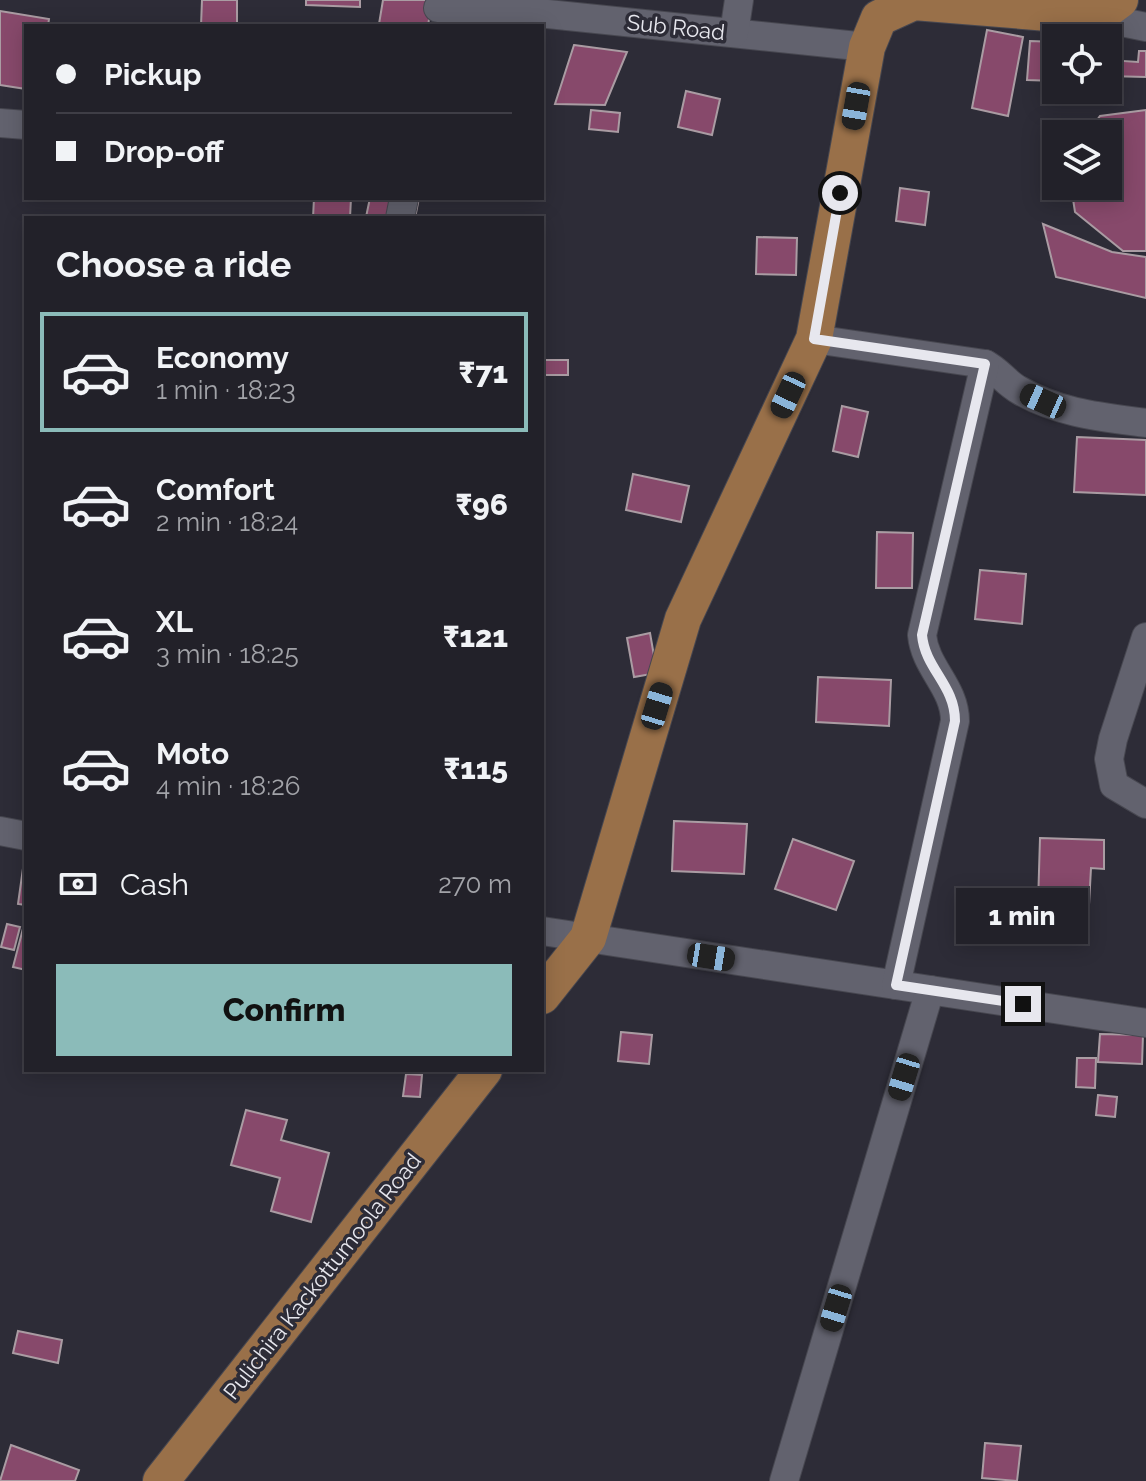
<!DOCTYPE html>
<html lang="en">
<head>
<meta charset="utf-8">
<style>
  body { margin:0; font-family:Raleway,sans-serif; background:#2a2931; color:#f1f3f6; height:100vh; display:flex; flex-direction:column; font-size:30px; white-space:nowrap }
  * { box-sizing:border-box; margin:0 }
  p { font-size:26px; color:#a2a3a8 }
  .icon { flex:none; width:44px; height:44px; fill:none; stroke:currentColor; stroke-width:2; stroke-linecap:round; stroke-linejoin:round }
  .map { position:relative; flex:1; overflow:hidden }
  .sheet { position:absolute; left:24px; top:216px; width:520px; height:856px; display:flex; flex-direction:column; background:#222129; border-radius:0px; box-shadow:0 4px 20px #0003,0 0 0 2px #3f3e46 }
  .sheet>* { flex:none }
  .banner { position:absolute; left:24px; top:24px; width:520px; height:176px; border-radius:0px; box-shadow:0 4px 20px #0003,0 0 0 2px #3f3e46; display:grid; align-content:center; height:176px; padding:0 32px; background:#222129 }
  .buttons { position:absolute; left:1042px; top:24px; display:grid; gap:16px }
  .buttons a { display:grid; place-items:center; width:80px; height:80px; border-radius:0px; background:#222129; box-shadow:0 4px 20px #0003,0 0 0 2px #3f3e46; font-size:40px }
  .end { position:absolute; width:36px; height:36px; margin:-18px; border:10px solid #e7e7ee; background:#111; box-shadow:0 0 0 4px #111 }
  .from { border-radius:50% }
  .bubble { position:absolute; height:56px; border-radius:0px; background:#222129; box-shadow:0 4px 20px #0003,0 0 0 2px #3f3e46; font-size:26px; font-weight:800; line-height:56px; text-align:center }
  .car { position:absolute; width:24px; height:48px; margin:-24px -12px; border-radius:10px; box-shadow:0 0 6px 2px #0007; background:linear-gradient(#222 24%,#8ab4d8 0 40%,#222 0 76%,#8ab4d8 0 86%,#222 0) }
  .banner b { display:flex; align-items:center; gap:28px; height:76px; font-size:30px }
  .banner b+b { border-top:2px solid #3f3e46 }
  .banner i { width:20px; height:20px; background:#f1f3f6 }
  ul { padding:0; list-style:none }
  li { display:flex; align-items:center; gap:24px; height:120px; margin:0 16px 12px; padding:0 16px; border:4px solid transparent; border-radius:0px }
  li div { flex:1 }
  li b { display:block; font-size:30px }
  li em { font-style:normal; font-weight:800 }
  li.active { border-color:#8bbbb9 }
  li>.icon { width:72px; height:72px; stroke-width:1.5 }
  h2 { padding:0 32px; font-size:36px; line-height:96px }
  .pay { display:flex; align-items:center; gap:20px; height:88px; padding:0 32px; font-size:30px }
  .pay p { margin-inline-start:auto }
  .cta { display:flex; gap:16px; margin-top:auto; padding:16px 32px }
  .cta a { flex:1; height:92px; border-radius:0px; background:#8bbbb9; color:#111; font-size:32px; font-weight:800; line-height:92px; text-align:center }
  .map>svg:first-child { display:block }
</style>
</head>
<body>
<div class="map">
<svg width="1146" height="1481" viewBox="0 0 1146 1481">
  <rect width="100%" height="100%" fill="#2d2c37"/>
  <g fill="#87496b" stroke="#aa9ca3" stroke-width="2">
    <polygon points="202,0 237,0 237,26 201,26"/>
    <polygon points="306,0 360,0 360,7 306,5"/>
    <polygon points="383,0 432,0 428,26 379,24"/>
    <polygon points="0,11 49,19 48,26 26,26 26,89 0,85"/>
    <polygon points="987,30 1023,37 1008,116 972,108"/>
    <polygon points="1030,41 1056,42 1056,81 1027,80"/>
    <polygon points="574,45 627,52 605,105 555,104"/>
    <polygon points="1139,51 1146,51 1146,77 1108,76 1108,60 1138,62"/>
    <polygon points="686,91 720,99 712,135 678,127"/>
    <polygon points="591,110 620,113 618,132 589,129"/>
    <polygon points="1146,110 1146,251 1123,251 1075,212 1071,186 1108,186 1108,134 1087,134 1100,116"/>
    <polygon points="900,188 929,192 925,225 896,221"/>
    <polygon points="314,198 351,198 350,218 313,218"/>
    <polygon points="370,198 419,198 415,218 366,217"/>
    <polygon points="1043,224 1112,252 1146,257 1146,298 1056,277"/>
    <polygon points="757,237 797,238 796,275 756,274"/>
    <rect x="542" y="360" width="26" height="15"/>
    <polygon points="842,406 868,412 858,457 833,451"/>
    <polygon points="1077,437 1146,440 1146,495 1074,492"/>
    <polygon points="633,474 689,486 681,522 626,510"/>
    <polygon points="877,532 913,533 912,588 876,588"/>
    <polygon points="980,570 1026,574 1022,624 975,619"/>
    <polygon points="650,633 657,673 634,677 627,638"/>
    <polygon points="818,677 891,680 889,726 816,722"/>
    <polygon points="674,821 747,824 744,874 672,871"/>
    <polygon points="1040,838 1104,840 1104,869 1091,868 1089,905 1038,904"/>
    <polygon points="793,839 854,861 836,910 775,889"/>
    <polygon points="26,847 26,905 18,904"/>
    <polygon points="26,917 26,970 13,967"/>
    <polygon points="7,924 20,927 14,950 1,947"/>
    <polygon points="621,1032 652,1035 649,1064 618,1061"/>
    <polygon points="1100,1034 1143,1035 1142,1064 1098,1062"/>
    <polygon points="1077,1058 1096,1058 1095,1088 1076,1087"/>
    <polygon points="406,1074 422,1075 420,1097 403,1096"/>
    <polygon points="1098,1095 1117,1097 1115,1117 1096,1115"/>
    <polygon points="246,1110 287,1120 281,1140 329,1153 311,1222 271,1211 280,1178 231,1165"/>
    <polygon points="18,1331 62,1340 58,1363 13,1353"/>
    <polygon points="985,1443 1021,1446 1017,1481 982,1478"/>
    <polygon points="11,1445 79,1470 75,1481 0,1481"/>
  </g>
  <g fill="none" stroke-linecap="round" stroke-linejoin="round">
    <defs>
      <g id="minor">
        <polyline points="438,8 519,11 867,47"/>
        <polyline points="1097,17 1146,27"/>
        <polyline points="734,33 739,0"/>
        <polyline points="0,123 26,125"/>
        <polyline points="400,218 404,198"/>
        <path d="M814,339l171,25c14,7 21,19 34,26 39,23 83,27 127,33"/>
        <polyline points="1146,637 1113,739 1109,759 1114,785 1146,804"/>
        <polyline points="0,831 26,836"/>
        <polyline points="542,931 1146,1023"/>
        <path d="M896,985l59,-264c0,-34 -30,-53 -33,-86l63,-271"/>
        <polyline points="784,1481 930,990"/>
      </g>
      <g id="major">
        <polyline points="542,996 588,938 683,619 814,339 867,47 879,18 914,2 1097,17 1120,0"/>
        <polyline points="161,1481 484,1070"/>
      </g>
    </defs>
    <use href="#minor" stroke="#474750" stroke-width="30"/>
    <use href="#major" stroke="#474750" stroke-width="38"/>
    <use href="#minor" stroke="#62626e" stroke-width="28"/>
    <use href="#major" stroke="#997049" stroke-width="36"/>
  </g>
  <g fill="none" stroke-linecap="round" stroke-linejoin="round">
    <path stroke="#e7e7ee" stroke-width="10" d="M840,193l-26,146 171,25 -63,271c3,34 33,50 33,86l-59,264 127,19"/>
  </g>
  <g text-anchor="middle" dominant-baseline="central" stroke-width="7" stroke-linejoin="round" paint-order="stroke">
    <g font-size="22" fill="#e7e7ee" stroke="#2d2c37">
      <text transform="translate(676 27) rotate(6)">Sub Road</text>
      <text transform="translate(322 1276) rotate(-52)">Pulichira Kackottumoola Road</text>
    </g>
  </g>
</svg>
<div class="buttons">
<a><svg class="icon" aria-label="locate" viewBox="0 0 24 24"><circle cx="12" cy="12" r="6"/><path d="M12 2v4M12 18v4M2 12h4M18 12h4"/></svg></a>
<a><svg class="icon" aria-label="layers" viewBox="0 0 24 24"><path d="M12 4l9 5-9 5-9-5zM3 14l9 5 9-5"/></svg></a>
</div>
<i class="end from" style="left:840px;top:193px"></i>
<i class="end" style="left:1023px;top:1004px"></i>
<div class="bubble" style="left:956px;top:888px;width:132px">1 min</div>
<i class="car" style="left:856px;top:106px;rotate:190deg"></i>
<i class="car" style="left:788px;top:395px;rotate:205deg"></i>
<i class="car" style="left:1043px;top:401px;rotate:294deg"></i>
<i class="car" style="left:657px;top:706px;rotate:17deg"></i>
<i class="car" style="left:711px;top:957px;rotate:99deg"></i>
<i class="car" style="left:904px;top:1077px;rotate:197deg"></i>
<i class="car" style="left:836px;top:1308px;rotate:197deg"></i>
<div class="banner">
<b><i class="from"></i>Pickup</b>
<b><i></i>Drop-off</b>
</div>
<section class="sheet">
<h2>Choose a ride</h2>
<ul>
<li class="active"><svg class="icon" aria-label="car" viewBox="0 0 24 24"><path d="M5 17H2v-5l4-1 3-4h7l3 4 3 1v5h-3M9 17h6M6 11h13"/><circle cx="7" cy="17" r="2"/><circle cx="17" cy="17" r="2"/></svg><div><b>Economy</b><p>1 min · 18:23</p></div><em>₹71</em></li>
<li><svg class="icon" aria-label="car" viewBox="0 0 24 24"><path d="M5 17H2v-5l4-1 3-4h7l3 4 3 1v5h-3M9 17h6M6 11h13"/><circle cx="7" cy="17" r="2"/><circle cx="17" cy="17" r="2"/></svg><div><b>Comfort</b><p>2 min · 18:24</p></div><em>₹96</em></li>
<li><svg class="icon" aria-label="car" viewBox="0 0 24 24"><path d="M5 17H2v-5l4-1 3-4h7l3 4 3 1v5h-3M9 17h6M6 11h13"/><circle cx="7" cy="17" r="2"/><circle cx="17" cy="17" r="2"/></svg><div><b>XL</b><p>3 min · 18:25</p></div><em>₹121</em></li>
<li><svg class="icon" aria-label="car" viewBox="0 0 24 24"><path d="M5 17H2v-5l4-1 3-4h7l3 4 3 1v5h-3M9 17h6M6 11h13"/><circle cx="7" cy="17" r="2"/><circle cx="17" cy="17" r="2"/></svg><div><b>Moto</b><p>4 min · 18:26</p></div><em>₹115</em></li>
</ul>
<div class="pay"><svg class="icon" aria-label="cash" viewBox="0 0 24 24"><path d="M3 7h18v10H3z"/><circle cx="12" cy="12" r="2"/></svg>Cash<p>270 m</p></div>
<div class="cta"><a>Confirm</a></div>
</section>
</div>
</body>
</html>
